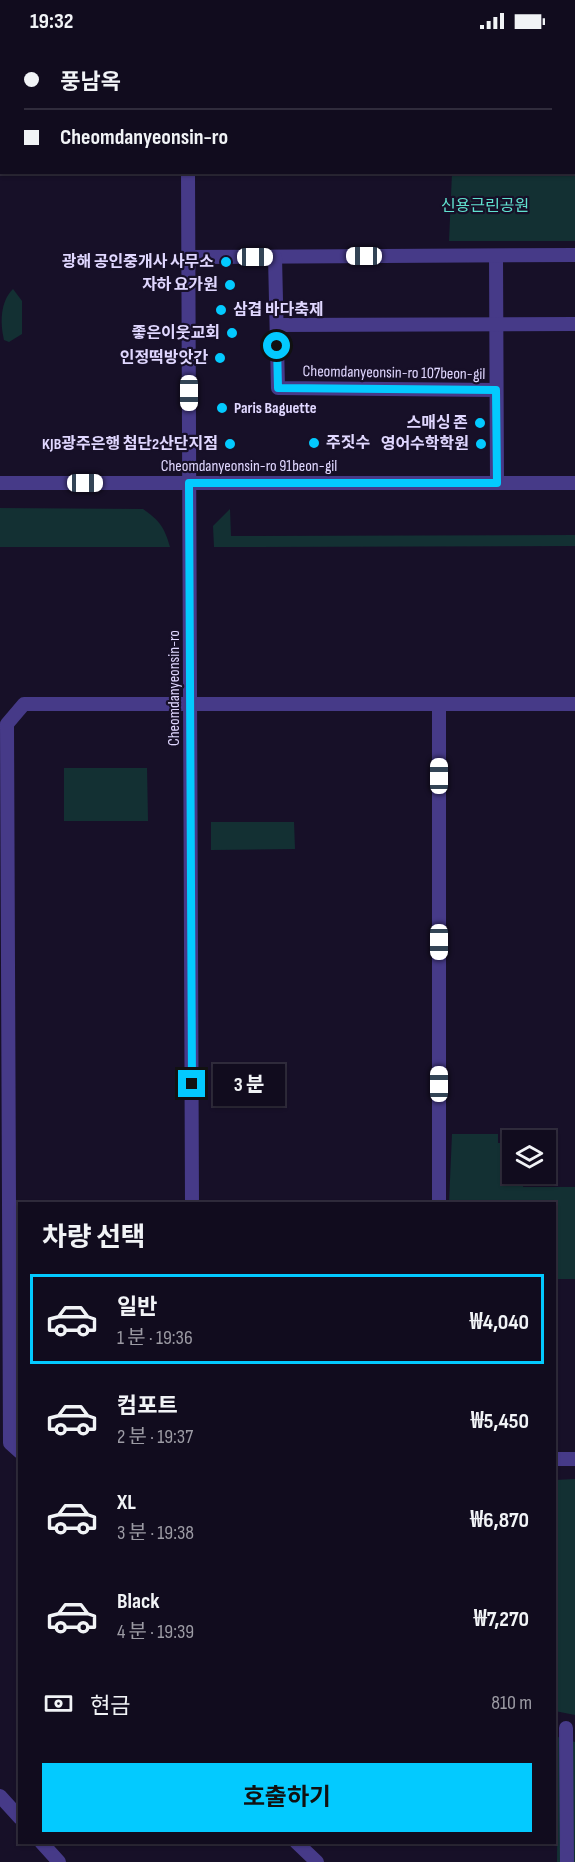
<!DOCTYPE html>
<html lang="ko">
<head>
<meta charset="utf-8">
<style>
  body { margin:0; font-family:"Sofia Sans Condensed","Noto Sans KR",sans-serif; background:#1e1a2b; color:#f1f3f6; height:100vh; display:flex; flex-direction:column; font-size:22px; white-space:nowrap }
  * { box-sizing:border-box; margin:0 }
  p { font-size:20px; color:#9c9ba4 }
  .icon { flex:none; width:33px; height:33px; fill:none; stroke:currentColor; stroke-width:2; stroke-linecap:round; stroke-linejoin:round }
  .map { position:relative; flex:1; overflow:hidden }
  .sheet { position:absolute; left:18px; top:1160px; width:538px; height:642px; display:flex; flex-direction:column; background:#110c1e; border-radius:0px; box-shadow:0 2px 4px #0004,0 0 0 2px #302c3c }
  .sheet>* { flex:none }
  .hud { position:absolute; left:0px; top:0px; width:576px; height:132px; box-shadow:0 2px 4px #0004,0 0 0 2px #302c3c; display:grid; align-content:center; height:132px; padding:0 24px; background:#110c1e }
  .controls { position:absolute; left:502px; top:1088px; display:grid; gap:12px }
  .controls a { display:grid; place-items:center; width:54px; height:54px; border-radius:0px; background:#110c1e; box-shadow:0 2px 4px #0004,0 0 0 2px #302c3c; font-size:30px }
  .end { position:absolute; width:27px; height:27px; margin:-14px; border:8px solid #03caff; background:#111; box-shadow:0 0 0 3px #111 }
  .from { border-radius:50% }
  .bubble { position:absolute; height:42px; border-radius:0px; background:#110c1e; box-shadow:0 2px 4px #0004,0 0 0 2px #302c3c; font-size:20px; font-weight:700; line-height:42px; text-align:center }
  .car { position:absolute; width:18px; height:36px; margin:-18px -9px; border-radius:8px; box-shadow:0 0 4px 2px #0007; background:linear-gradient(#fff 24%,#345 0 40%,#fff 0 76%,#345 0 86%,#fff 0) }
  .hud b { display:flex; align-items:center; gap:21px; height:57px; font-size:22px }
  .hud b+b { border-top:2px solid #302c3c }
  .hud i { width:15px; height:15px; background:#f1f3f6 }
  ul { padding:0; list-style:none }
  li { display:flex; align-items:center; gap:18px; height:90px; margin:0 12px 9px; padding:0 12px; border:3px solid transparent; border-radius:0px }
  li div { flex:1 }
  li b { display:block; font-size:22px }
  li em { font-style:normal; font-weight:700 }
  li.on { border-color:#03caff }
  li>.icon { width:54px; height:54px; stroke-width:1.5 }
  h2 { padding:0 24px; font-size:27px; line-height:72px }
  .pay { display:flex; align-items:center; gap:15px; height:66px; padding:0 24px; font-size:22px }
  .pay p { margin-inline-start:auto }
  .cta { display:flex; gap:12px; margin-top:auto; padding:12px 24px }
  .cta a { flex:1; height:69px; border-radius:0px; background:#03caff; color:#111; font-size:24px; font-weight:700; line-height:69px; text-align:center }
  .status { display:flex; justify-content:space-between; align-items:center; height:42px; padding:0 30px; background:#110c1e; direction:ltr }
  .status svg { height:16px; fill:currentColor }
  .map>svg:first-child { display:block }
</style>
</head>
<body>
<div class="status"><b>19:32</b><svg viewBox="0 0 49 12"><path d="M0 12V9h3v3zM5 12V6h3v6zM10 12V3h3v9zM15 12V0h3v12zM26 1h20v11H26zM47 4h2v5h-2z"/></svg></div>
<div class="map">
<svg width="575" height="1820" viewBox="0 0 575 1820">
  <rect width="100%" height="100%" fill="#171028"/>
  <g fill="#133033">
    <polygon points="452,0 575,0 575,199 449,199 452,131 574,130 574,2"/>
    <path d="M13,247l9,12v33l-13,8 -5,-2c-4,-17 -4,-38 9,-51z"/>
    <path d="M0,466l143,1c17,12 21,18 27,38h-170z"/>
    <polygon points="230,467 231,494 575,493 575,504 214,505 213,484"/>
    <polygon points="64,726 147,726 148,779 64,779"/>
    <polygon points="211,780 294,780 295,807 211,808"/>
    <polygon points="452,1092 498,1092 498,1101 513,1101 513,1131 523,1131 523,1145 575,1145 575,1237 555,1237 555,1161 449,1161"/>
    <polygon points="575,1437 575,1673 555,1669 555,1438"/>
    <polygon points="558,1695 575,1700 575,1820 557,1820"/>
  </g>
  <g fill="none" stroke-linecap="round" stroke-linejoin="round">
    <g stroke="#463a88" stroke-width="14">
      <polyline points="188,0 188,2"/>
      <polyline points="558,0 558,2"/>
      <polyline points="574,79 575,79"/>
      <polyline points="188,130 192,1161"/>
      <polyline points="496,214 497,441"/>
      <polyline points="189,215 575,213"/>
      <polyline points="275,215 278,346 496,348"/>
      <polyline points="277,283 575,282"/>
      <polyline points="0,441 575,441"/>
      <polyline points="439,663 439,1161"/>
      <polyline points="20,1410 10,1401 7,682 24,662 575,662"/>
      <polyline points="555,1417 575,1417"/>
      <polyline points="566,1686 567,1820"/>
      <polyline points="0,1754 20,1776"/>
      <polyline points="41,1800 59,1820"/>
      <polyline points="296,1800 317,1820"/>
    </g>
  </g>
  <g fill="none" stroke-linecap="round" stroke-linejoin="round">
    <polyline stroke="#03caff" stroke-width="8" points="192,1042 189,441 497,441 496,348 278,346 277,304"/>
  </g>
  <g fill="#03caff" stroke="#171028" stroke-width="2">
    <circle cx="226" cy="220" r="6"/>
    <circle cx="230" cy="243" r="6"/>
    <circle cx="221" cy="268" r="6"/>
    <circle cx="232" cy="291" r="6"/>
    <circle cx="220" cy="316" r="6"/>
    <circle cx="222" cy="366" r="6"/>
    <circle cx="480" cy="381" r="6"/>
    <circle cx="314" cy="401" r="6"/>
    <circle cx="230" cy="402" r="6"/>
    <circle cx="481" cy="402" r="6"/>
  </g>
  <g text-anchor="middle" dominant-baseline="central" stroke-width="4.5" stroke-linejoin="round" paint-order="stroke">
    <g font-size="16" fill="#61e2d0" stroke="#171028">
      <text x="485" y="164">신용근린공원</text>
    </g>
    <g font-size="16" font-weight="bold" fill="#e0d7ff" stroke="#171028" text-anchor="end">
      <text x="214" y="220">광해 공인중개사 사무소</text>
      <text x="218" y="243">자하 요가원</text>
      <text x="233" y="268" text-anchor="start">삼겹 바다축제</text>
      <text x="220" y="291">좋은이웃교회</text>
      <text x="208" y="316">인정떡방앗간</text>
      <text x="234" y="366" text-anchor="start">Paris Baguette</text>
      <text x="468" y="381">스매싱 존</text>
      <text x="326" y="401" text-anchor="start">주짓수</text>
      <text x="218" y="402">KJB광주은행 첨단2산단지점</text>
      <text x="469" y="402">영어수학학원</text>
    </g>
    <g font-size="16" fill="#e0d7ff" stroke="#171028">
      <text transform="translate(394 331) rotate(1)">Cheomdanyeonsin-ro 107beon-gil</text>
      <text x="249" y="424">Cheomdanyeonsin-ro 91beon-gil</text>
      <text transform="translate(174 646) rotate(-90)">Cheomdanyeonsin-ro</text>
    </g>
  </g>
</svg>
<div class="controls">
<a><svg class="icon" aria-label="layers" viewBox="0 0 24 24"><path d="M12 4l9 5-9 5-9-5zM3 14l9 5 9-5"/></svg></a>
</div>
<i class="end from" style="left:277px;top:304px"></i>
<i class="end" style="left:192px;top:1042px"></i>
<div class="bubble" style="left:213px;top:1022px;width:72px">3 분</div>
<i class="car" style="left:364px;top:214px;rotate:270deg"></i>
<i class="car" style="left:255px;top:215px;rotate:90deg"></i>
<i class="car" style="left:189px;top:351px;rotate:180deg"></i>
<i class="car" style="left:85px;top:441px;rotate:90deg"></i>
<i class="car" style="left:439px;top:734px;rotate:0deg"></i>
<i class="car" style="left:439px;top:900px;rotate:180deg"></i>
<i class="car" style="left:439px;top:1042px;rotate:0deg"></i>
<div class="hud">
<b><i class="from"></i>풍남옥</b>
<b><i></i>Cheomdanyeonsin-ro</b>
</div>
<section class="sheet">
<h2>차량 선택</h2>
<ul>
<li class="on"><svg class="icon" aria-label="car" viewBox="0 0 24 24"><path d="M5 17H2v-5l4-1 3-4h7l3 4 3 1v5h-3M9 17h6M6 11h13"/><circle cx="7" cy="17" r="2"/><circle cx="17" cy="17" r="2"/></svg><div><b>일반</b><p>1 분 · 19:36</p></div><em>₩4,040</em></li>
<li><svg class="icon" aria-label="car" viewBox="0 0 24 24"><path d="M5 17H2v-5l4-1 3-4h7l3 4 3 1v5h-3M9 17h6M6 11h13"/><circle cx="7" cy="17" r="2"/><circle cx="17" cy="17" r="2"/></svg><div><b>컴포트</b><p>2 분 · 19:37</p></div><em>₩5,450</em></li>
<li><svg class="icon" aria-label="car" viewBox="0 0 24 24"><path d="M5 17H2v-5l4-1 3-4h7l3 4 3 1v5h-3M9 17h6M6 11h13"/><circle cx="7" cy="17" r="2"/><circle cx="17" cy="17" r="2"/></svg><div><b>XL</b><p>3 분 · 19:38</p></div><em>₩6,870</em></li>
<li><svg class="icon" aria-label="car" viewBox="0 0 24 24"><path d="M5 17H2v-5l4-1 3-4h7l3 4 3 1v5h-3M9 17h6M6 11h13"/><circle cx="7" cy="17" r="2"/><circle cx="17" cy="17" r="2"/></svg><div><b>Black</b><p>4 분 · 19:39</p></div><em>₩7,270</em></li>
</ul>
<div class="pay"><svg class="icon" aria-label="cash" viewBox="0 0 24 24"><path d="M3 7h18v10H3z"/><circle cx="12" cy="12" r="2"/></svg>현금<p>810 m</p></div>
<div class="cta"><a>호출하기</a></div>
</section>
</div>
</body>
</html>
